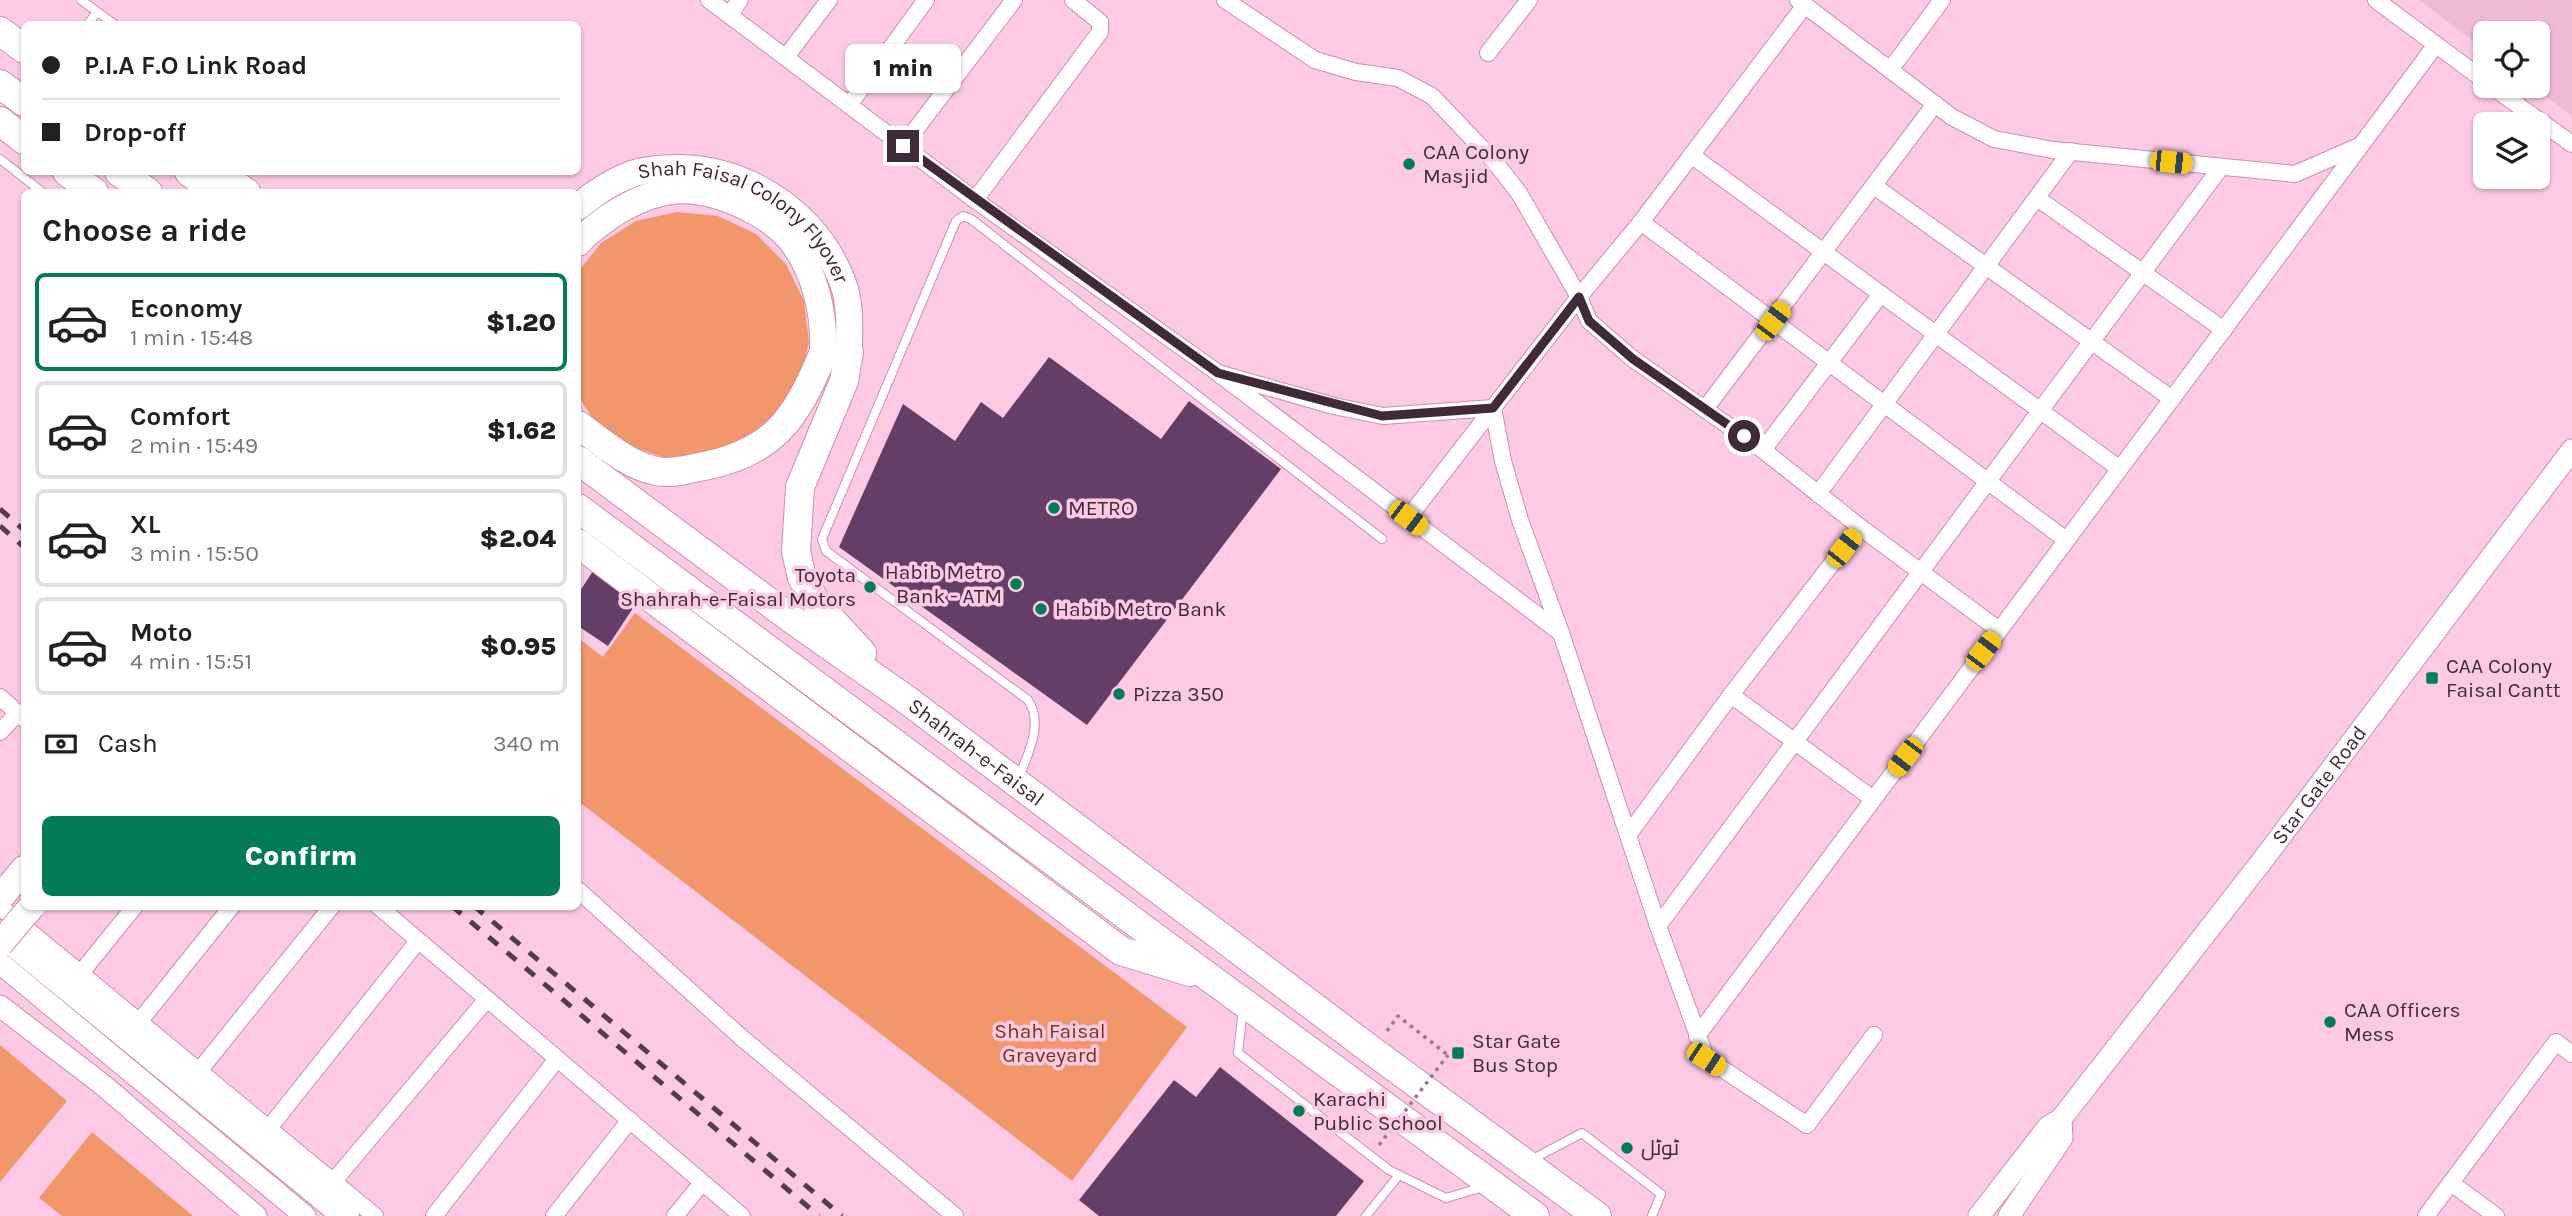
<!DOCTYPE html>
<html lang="en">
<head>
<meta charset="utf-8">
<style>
  body { margin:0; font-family:Karla,Cairo,sans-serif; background:#f6f6f6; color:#202124; height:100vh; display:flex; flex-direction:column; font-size:26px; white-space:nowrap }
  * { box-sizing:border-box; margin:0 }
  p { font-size:23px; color:#757577 }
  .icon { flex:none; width:38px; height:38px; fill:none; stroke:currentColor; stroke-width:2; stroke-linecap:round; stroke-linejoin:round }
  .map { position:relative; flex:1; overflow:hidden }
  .side { position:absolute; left:21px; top:189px; width:560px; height:721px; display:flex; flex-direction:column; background:#fff; border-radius:10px; box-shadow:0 2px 5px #0004 }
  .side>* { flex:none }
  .top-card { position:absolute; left:21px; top:21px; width:560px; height:154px; border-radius:10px; box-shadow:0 2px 5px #0004; display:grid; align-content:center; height:154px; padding:0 21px; background:#fff }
  .controls { position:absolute; left:2473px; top:21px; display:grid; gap:14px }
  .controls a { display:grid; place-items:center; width:77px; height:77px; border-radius:10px; background:#fff; box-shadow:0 2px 5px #0004; font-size:35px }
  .end { position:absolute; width:32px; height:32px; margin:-16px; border:9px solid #412a37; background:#fff; box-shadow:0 0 0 4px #fff }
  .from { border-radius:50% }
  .bubble { position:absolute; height:49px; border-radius:10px; background:#fff; box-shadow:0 2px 5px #0004; font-size:23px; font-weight:800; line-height:49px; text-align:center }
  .car { position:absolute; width:21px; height:42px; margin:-21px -10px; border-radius:9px; box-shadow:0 0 5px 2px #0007; background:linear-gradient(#f5c518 24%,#345 0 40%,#f5c518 0 76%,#345 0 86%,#f5c518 0) }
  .top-card b { display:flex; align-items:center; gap:24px; height:66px; font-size:26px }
  .top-card b+b { border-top:2px solid #e0e0e0 }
  .top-card i { width:18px; height:18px; background:#202124 }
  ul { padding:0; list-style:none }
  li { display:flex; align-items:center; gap:21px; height:98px; margin:0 14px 10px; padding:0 7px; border:4px solid #e0e0e0; border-radius:10px }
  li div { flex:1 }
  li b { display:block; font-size:26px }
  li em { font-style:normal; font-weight:800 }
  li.on { border-color:#037b58 }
  li>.icon { width:63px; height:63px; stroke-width:1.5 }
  h2 { padding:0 21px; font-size:32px; line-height:84px }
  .pay { display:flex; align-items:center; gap:18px; height:77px; padding:0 21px; font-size:26px }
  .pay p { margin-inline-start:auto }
  .action { display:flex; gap:14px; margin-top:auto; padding:14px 21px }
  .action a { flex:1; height:80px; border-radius:10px; background:#037b58; color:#fff; font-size:28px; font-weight:800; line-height:80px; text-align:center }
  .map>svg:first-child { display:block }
</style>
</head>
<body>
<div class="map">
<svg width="2572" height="1216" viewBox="0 0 2572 1216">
  <rect width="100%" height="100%" fill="#fccae5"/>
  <polygon fill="#f0bad7" points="2419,0 2572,0 2572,116 2532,86 2538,86 2538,33 2485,33 2485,50"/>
  <g fill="#f2966b">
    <polygon points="677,212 718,216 756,234 786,264 804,301 809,342 800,383 778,418 746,444 707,458 665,458 627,445 595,422 578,396 578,272 601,243 636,221"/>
    <polygon points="635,613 1187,1027 1072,1181 578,801 578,638 603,657"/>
    <polygon points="0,1045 67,1101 0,1182"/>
    <polygon points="92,1132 193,1216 62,1216 39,1198"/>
  </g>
  <g fill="#653e67">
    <polygon points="1049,357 1161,439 1189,401 1281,469 1087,725 839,547 903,404 955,441 981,402 1003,418"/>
    <polygon points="593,571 637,602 608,646 578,626 578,594"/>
    <polygon points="1220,1067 1364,1181 1336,1216 1099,1216 1079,1200 1174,1080 1196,1097"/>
  </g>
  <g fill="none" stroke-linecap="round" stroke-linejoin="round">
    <defs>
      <g id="service">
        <polyline points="81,0 114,24"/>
        <polyline points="88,24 97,12"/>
        <polyline points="0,159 42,192"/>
        <path d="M1019,777c9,-23 25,-54 9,-77l-202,-149 -4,-12 134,-318 7,-5 8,3 411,320"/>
        <polyline points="1243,1009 1238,1053 1389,1170 1446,1198 1483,1187"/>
        <polyline points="1531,1160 1582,1133 1661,1194 1652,1216"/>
        <polyline points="1366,1216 1399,1175"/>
      </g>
      <g id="minor">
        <polyline points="709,0 975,200 1218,373 1561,633"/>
        <polyline points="1225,0 1315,60 1356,72 1398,78 1432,96 1494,161 1519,193 1579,297 1589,321 1633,359 1763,450 1860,527 1999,630"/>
        <polyline points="1798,0 1952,117 1994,139 2053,150 2295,174 2359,146"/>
        <polyline points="2376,0 2485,81"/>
        <polyline points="729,15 740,0"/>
        <polyline points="1488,53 1529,0"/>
        <polyline points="786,57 829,0"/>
        <polyline points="1890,70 1942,0"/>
        <polyline points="2491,86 2572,144"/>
        <polyline points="849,105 926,0"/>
        <polyline points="903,146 1014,0"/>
        <polyline points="1691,155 2120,469"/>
        <polyline points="1874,186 2172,399"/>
        <polyline points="2037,198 2224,330"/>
        <polyline points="975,200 1100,32 1100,22 1073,0"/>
        <polyline points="1641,222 2066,540"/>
        <polyline points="1218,373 1334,406 1383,416 1493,408 1503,461 1520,520 1561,633 1658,926 1706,1058 1807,1125 1874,1035"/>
        <polyline points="1705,409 1935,104"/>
        <polyline points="1763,450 1881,294"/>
        <polyline points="1818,494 2071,151"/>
        <polyline points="1408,518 1579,297 1641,222 1805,5"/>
        <polyline points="1731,695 1873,799"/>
        <polyline points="0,697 24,719"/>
        <polyline points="0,732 18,713"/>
        <polyline points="1628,835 1731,695 1860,527"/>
        <polyline points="578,890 742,1038 955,1216"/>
        <polyline points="378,906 742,1216"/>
        <polyline points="0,907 375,1216"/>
        <polyline points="1658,926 2221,167"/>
        <polyline points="80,974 135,906"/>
        <polyline points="139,1022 232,906"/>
        <polyline points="1697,1036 2435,46"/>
        <polyline points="199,1071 332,906"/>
        <polyline points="269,1128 418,941"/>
        <polyline points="333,1182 487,999"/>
        <polyline points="2451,1183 2496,1216"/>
        <polyline points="434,1216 557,1059"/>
        <polyline points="554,1216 630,1120"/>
        <polyline points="675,1216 702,1183"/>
        <polyline points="2426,1216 2556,1042 2572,1054"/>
      </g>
      <g id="tertiary">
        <polyline points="0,963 305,1216"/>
        <polyline points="0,1006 103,1085 256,1216"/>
        <path id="s1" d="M1979,1216l69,-89 13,-8 201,-258 310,-411"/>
        <polyline points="2009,1216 2062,1138 2061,1119"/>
      </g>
      <g id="primary">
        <path id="s2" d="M578,207c15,-13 35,-26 54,-33 14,-5 32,-6 47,-6 72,1 139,48 164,115 8,22 6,46 6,69"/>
        <path d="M578,243c9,-11 20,-18 32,-27 48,-31 84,-34 136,-9 15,7 31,18 43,31 26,31 36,76 34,116"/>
        <polyline points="0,898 24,869"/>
        <polyline points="6,937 346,1216"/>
      </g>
      <g id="trunk">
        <polyline points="0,31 24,49"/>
        <polyline points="0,84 24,102"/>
        <polyline points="0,121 24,140"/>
        <polyline points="67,172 94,192"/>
        <polyline points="119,172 148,192"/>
        <polyline points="189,172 217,192"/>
        <polyline points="215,172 246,192"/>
        <polyline points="849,352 844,381 800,487 796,551 802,578 817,604 862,653"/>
        <path d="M578,425c24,17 49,40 78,46 13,3 30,-1 43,-4 74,-13 97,-48 124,-113"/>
        <path id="s3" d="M578,460l215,160 114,80 464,350 226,166"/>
        <polyline points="578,508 1210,978 1535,1216"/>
        <polyline points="578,543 1121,951 1190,972"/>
      </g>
    </defs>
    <use href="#service" stroke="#cb91b1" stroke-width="10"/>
    <use href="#minor" stroke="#cb91b1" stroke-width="18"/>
    <use href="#tertiary" stroke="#cb91b1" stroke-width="23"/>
    <use href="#primary" stroke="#cb91b1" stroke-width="28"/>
    <use href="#trunk" stroke="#cb91b1" stroke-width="30"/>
    <polyline stroke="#9c788b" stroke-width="3.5" stroke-dasharray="3.5 5" stroke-linecap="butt" points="1387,1031 1398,1016 1448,1055"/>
    <use href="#service" stroke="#fff" stroke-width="8"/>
    <use href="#minor" stroke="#fff" stroke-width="16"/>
    <use href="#tertiary" stroke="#fff" stroke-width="21"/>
    <use href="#primary" stroke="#fff" stroke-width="26"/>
    <use href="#trunk" stroke="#fff" stroke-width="28"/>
    <g stroke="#563c4b" stroke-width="5" stroke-dasharray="12 12" stroke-linecap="butt">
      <polyline points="0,509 24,530"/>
      <polyline points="0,526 24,547"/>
      <polyline points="452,906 819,1216"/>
      <polyline points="474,906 842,1216"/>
    </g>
    <defs>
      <polyline id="primary-bridge" points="0,944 32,906"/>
    </defs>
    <use href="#primary-bridge" stroke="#cb91b1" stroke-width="28" stroke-linecap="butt"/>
    <polyline stroke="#9c788b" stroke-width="3.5" stroke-dasharray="3.5 5" stroke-linecap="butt" points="1379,1145 1448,1055"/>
    <use href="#primary-bridge" stroke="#fff" stroke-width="26"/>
  </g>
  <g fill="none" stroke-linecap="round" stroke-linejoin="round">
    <polyline stroke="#412a37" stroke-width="9" points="903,146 1218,373 1382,416 1493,408 1579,297 1589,321 1633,359 1744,436"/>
  </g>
  <g fill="#037b58" stroke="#fccae5" stroke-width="2.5">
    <circle cx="1409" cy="164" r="7"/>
    <circle cx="1054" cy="508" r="7"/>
    <circle cx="1016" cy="584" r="7"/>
    <circle cx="870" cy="587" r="7"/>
    <circle cx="1041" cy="609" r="7"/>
    <rect x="2425" y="671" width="14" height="14" rx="3.5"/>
    <circle cx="1119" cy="694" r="7"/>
    <circle cx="2330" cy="1022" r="7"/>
    <rect x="1451" y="1046" width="14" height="14" rx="3.5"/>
    <circle cx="1299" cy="1111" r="7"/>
    <circle cx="1627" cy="1148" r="7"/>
  </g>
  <g text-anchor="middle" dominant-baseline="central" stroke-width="7" stroke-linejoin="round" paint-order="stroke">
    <g font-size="21" fill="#412a37" stroke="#fccae5" text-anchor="start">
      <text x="1423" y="152">CAA Colony<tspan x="1423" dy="24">Masjid</tspan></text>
      <text x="1068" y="508">METRO</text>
      <text x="1002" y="572" text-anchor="end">Habib Metro<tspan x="1002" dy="24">Bank - ATM</tspan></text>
      <text x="856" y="575" text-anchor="end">Toyota<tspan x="856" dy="24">Shahrah-e-Faisal Motors</tspan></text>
      <text x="1055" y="609">Habib Metro Bank</text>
      <text x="2446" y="666">CAA Colony<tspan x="2446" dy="24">Faisal Cantt</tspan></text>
      <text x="1133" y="694">Pizza 350</text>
      <text x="2344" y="1010">CAA Officers<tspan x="2344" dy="24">Mess</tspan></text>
      <text x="1472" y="1041">Star Gate<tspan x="1472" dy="24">Bus Stop</tspan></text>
      <text x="1313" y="1099">Karachi<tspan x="1313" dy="24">Public School</tspan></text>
      <text x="1641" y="1148">ٹوٹل</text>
    </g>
    <g font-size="21" fill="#412a37" stroke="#fccae5">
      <text stroke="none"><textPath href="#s2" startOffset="196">Shah Faisal Colony Flyover</textPath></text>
      <text stroke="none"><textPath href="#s3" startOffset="494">Shahrah-e-Faisal</textPath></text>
      <text stroke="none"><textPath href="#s1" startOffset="550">Star Gate Road</textPath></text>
    </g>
    <g font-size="21" fill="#7a340d" stroke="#fccae5">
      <text x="1050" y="1031">Shah Faisal<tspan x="1050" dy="24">Graveyard</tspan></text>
    </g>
  </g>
</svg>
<div class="controls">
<a><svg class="icon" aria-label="locate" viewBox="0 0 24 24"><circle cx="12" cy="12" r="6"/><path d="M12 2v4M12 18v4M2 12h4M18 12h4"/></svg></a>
<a><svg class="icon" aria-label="layers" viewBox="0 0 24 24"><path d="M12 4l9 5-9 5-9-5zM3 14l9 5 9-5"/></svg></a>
</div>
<i class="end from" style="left:1744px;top:436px"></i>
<i class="end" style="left:903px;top:146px"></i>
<div class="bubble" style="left:845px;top:44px;width:116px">1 min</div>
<i class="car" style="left:2171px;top:162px;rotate:96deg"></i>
<i class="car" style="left:1773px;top:321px;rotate:37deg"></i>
<i class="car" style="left:1408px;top:518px;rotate:127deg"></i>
<i class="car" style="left:1844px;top:548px;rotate:38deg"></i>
<i class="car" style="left:1983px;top:651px;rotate:37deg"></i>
<i class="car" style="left:1905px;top:757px;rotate:217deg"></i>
<i class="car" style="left:1706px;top:1059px;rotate:123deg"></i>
<div class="top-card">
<b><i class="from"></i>P.I.A F.O Link Road</b>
<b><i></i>Drop-off</b>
</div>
<section class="side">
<h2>Choose a ride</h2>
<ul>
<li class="on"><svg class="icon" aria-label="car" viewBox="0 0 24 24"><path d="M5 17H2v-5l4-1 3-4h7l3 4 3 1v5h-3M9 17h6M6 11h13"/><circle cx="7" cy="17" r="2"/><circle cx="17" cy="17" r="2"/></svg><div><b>Economy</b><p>1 min · 15:48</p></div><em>$1.20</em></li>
<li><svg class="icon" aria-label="car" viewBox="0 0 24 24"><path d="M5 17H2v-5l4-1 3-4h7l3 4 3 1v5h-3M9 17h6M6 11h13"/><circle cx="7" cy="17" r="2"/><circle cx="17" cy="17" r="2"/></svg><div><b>Comfort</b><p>2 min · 15:49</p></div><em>$1.62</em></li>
<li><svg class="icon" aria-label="car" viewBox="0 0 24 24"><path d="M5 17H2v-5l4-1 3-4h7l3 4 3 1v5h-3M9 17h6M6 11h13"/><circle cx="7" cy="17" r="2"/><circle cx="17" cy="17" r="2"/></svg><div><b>XL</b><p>3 min · 15:50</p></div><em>$2.04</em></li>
<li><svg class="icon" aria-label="car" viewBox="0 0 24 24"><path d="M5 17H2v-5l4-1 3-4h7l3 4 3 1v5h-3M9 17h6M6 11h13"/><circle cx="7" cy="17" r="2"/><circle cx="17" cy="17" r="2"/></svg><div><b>Moto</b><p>4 min · 15:51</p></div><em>$0.95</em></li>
</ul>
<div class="pay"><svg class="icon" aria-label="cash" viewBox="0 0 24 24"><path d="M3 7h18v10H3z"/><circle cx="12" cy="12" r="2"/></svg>Cash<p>340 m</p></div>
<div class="action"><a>Confirm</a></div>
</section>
</div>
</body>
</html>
